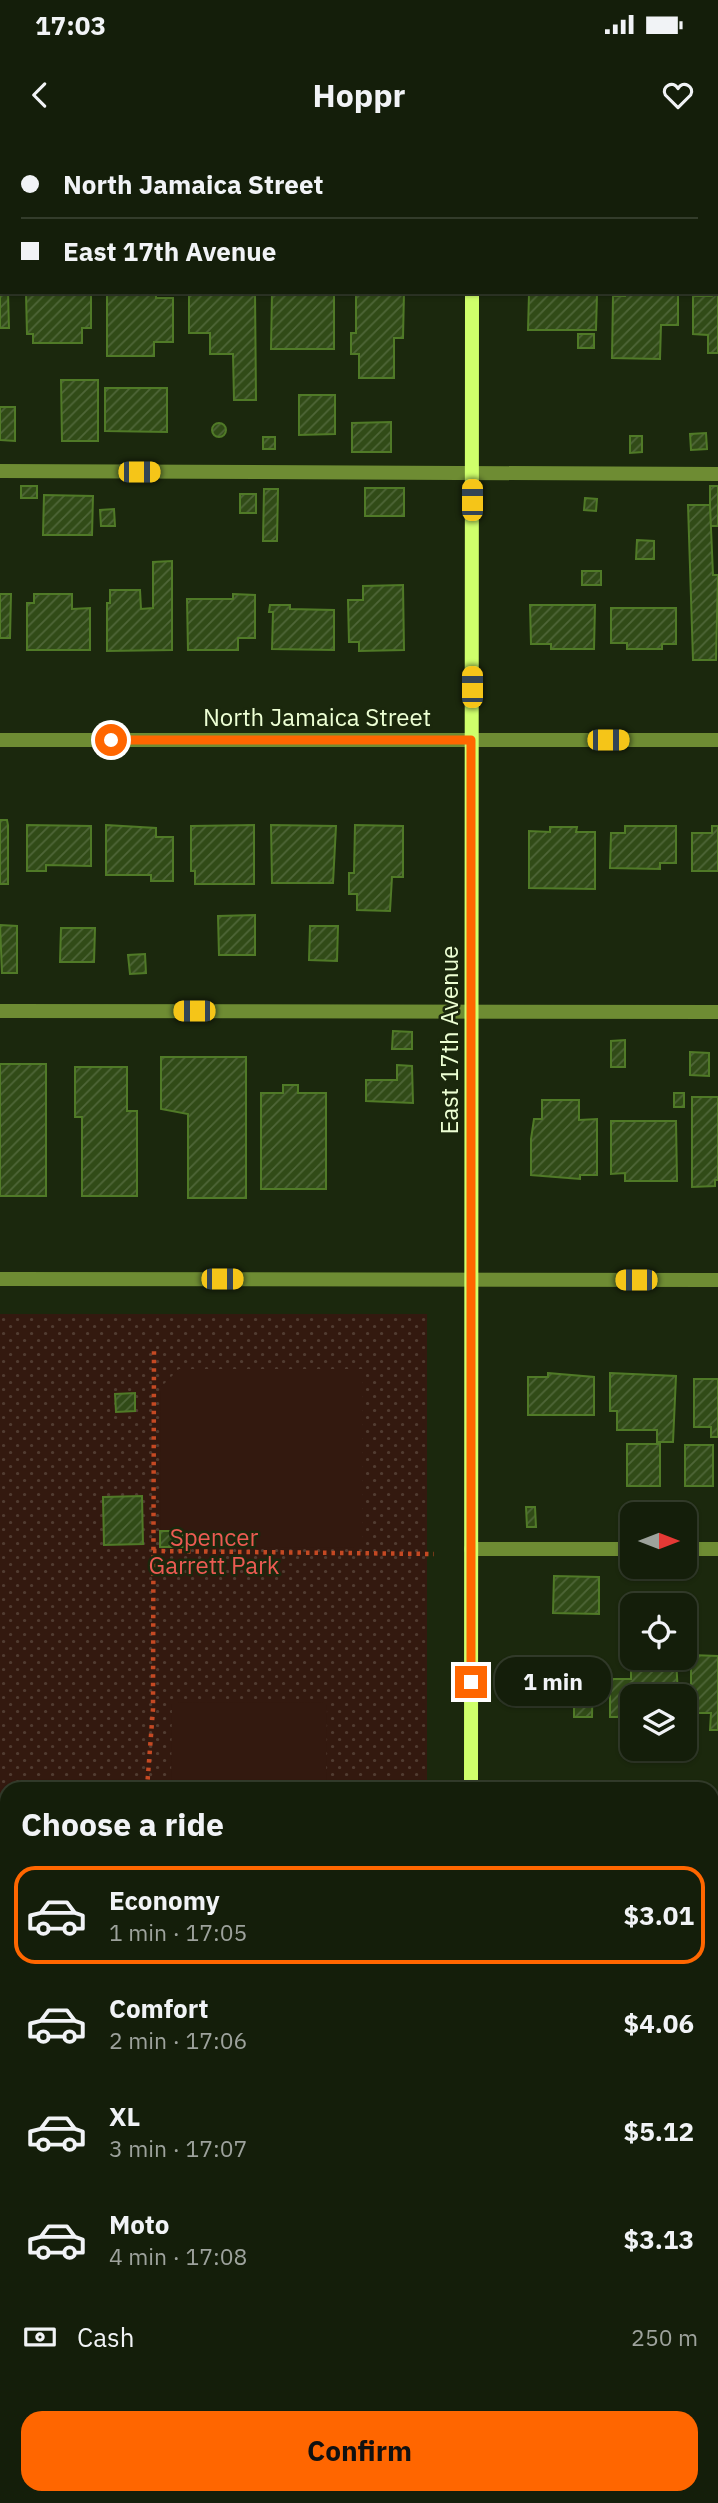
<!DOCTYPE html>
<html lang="en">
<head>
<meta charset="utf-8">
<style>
  body { margin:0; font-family:"IBM Plex Sans",sans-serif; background:#1d2713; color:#f1f3f6; height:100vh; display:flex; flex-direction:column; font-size:26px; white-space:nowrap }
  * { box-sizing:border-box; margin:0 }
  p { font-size:23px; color:#9da29c }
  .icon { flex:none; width:38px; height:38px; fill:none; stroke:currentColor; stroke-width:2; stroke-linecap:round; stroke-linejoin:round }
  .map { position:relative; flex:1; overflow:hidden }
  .drawer { position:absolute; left:0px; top:1642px; width:719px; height:723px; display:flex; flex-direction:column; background:#141e0a; border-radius:21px 21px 0 0; box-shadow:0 2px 5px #0004,0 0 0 2px #333c2b }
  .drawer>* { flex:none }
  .guide { position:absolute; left:0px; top:0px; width:719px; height:154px; box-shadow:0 2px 5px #0004,0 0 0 2px #333c2b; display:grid; align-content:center; height:154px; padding:0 21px; background:#141e0a }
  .needle { width:46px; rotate:90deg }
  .buttons { position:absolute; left:620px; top:1362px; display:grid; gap:14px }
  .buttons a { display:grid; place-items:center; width:77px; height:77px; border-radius:14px; background:#141e0a; box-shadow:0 2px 5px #0004,0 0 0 2px #333c2b; font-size:35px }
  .end { position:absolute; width:32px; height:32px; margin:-16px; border:9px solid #f60; background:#fff; box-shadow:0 0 0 4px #fff }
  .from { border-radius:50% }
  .bubble { position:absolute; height:49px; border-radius:21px; background:#141e0a; box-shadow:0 2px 5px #0004,0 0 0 2px #333c2b; font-size:23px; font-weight:700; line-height:49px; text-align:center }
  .car { position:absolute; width:21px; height:42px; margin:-21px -10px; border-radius:9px; box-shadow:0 0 5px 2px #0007; background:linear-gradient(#f5c518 24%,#345 0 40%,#f5c518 0 76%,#345 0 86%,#f5c518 0) }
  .guide b { display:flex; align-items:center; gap:24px; height:66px; font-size:26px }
  .guide b+b { border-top:2px solid #333c2b }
  .guide i { width:18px; height:18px; background:#f1f3f6 }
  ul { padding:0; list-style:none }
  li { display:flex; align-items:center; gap:21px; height:98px; margin:0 14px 10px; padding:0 7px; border:4px solid transparent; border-radius:21px }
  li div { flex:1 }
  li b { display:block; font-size:26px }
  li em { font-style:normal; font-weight:700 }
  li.current { border-color:#f60 }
  li>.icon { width:63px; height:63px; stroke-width:1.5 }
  h2 { padding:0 21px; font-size:32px; line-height:84px }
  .pay { display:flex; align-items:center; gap:18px; height:77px; padding:0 21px; font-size:26px }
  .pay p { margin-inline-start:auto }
  .cta { display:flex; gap:14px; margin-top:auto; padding:14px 21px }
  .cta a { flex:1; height:80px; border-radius:21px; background:#f60; color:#111; font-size:28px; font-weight:700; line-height:80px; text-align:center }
  .status { display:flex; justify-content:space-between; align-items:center; height:49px; padding:0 35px; background:#141e0a; direction:ltr }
  .status svg { height:19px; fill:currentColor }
  header { display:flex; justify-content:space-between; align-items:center; height:91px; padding:0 21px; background:#141e0a; font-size:32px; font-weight:700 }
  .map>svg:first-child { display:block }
</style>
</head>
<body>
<div class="status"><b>17:03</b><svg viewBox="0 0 49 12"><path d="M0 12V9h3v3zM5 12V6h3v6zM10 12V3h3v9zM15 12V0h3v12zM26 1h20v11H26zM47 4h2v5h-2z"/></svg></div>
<header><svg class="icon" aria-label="back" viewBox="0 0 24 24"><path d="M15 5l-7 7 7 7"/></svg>Hoppr<svg class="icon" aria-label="heart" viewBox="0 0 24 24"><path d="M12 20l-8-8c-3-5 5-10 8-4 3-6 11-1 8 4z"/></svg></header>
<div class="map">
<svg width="718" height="2363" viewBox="0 0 718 2363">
  <defs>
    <pattern id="grass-dots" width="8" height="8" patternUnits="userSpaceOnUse" patternTransform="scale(1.75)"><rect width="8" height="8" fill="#33190f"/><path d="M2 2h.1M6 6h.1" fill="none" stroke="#513c31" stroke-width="1.8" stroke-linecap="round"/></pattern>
    <pattern id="building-hatch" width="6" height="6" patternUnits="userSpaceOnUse" patternTransform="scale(1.75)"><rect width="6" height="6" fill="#314b17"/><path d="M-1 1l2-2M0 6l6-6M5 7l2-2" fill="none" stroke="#4f6638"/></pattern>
  </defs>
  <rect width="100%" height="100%" fill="#1b280d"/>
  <polygon fill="url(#grass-dots)" points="0,1174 427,1174 427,1648 7,1648 7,1927 0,1927"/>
  <g fill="#33190f">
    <polygon points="179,1229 362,1229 362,1408 160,1407 161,1247"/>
    <polygon points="172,1562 327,1563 326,1645 171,1644"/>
  </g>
  <g fill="url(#building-hatch)" stroke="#507a27" stroke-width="2">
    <polygon points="0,147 2,152 8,152 9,188 0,188"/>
    <polygon points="718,148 718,213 708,213 708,195 693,194 693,156 712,156"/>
    <polygon points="43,152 91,152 91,188 82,188 82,203 33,203 33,194 27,194 26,154"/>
    <polygon points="107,152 156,152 156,158 173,158 173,202 154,202 154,216 107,216"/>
    <polygon points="189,152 255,152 256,260 234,260 233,214 210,214 210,193 189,193"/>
    <polygon points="272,152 334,152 334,209 271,209"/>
    <polygon points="356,152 404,152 403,198 394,198 394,238 359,238 359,214 351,214 351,193 356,193"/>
    <polygon points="543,152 597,154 596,190 528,190 529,154"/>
    <polygon points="625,152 678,152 678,185 661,185 660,219 612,218 613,156 625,156"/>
    <rect x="578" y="194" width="16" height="14"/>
    <polygon points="61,240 98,240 98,301 62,301"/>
    <polygon points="105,248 167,248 167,292 105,291"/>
    <polygon points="299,255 335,255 335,294 299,295"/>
    <polygon points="0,267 15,267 15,301 0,300"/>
    <polygon points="391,282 391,312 352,312 352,283"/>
    <circle cx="219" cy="290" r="7"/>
    <polygon points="706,293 707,309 691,310 690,294"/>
    <polygon points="630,296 642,296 642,312 630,313"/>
    <rect x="263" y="297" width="12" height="12"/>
    <rect x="21" y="346" width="16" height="12"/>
    <rect x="710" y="346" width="8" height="40"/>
    <rect x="365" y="348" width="39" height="28"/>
    <polygon points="264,349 278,349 277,401 263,401"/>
    <rect x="240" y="354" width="16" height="19"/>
    <polygon points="44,355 93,356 92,395 43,395"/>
    <polygon points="585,358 597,359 596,371 584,370"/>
    <polygon points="688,365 710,365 713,435 718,435 716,520 693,520"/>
    <polygon points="114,369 115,386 101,386 100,370"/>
    <polygon points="637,400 654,401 654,419 636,419"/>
    <polygon points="172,421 172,510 107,511 107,463 110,463 110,450 140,450 141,469 153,468 153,422"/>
    <rect x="582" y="431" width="19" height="14"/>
    <polygon points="403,445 404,510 359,511 359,502 349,502 348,460 363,460 363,446"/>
    <polygon points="0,454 11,454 10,498 0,498"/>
    <polygon points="34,454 72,454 72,469 90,468 90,510 27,510 27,463 34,463"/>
    <polygon points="233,454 255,455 255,498 238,498 238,510 188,510 187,459 233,459"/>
    <polygon points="270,465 290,465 290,469 334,470 334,510 272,509 273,472 269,472"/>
    <polygon points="530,465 595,465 594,509 551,509 551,504 531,504"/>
    <polygon points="611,468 676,468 676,504 662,504 662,509 627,509 627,503 611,503"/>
    <polygon points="0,680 7,680 8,685 8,744 0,744"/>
    <polygon points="27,685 91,686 91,726 46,725 46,731 27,731"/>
    <polygon points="106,685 156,688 156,697 173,697 173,741 151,741 151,735 106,735"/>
    <polygon points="254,685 254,744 195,744 195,731 191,731 191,686"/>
    <polygon points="271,685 336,686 333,743 272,743"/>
    <polygon points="355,685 403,686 403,737 392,737 390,771 357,770 357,754 349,754 349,733 354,733"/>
    <polygon points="625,686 676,686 676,723 660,723 660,729 610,728 611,693 625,693"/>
    <polygon points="712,686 718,686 718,731 692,731 692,693 712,693"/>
    <polygon points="550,687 577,687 576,692 595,692 595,749 529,748 529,691 550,692"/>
    <polygon points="255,775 255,815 219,815 218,776"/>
    <polygon points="0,785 17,786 17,833 2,833"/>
    <polygon points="310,786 338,786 337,821 309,820"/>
    <polygon points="61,788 95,788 94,822 60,822"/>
    <polygon points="145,814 146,833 130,834 128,815"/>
    <polygon points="393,891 412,892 412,909 392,909"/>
    <polygon points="625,900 625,927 611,927 611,901"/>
    <polygon points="690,912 709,913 709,936 690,935"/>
    <polygon points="161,917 246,917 246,1058 188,1058 188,974 161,969"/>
    <rect x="0" y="924" width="46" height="132"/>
    <polygon points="397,925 412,926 413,963 366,961 366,940 397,940"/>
    <polygon points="75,927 127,927 127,971 137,971 137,1056 82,1056 82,977 75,977"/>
    <polygon points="283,945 298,945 298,953 326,953 326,1049 261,1049 261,953 283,953"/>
    <rect x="674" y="953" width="10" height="14"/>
    <polygon points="692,957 718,957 718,1040 715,1040 715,1046 692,1047"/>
    <polygon points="542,960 579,960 579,980 597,979 597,1035 580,1035 580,1039 531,1035 531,999 534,979 542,979"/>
    <polygon points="611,981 676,981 677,1041 625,1041 625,1033 611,1034"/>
    <polygon points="548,1233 594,1237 594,1275 528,1275 528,1237 548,1237"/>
    <polygon points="610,1233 676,1236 673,1302 657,1302 657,1290 617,1290 617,1271 610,1271"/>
    <polygon points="694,1239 718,1239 718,1297 711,1297 711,1287 694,1287"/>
    <polygon points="135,1253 135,1271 116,1272 115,1254"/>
    <rect x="627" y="1304" width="33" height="42"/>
    <rect x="685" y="1305" width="28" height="41"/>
    <polygon points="142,1356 143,1404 104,1405 103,1357"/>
    <polygon points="526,1367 535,1367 536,1387 527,1387"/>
    <polygon points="160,1391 182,1391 183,1407 160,1407"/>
    <polygon points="554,1436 599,1437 599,1474 553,1473"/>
    <polygon points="631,1511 632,1517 676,1517 678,1556 632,1556 632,1583 626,1583 626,1577 610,1577 610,1539 631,1539"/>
    <polygon points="691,1515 718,1516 718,1590 710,1590 711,1573 691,1573"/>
    <polygon points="532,1524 593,1525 592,1577 574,1577 574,1563 531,1563"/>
    <rect x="712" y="1785" width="6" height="39"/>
    <polygon points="0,1959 7,1959 7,2000 0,2001"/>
    <rect x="712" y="2047" width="6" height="69"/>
    <rect x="0" y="2078" width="7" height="41"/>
    <polygon points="712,2309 718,2309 718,2363 692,2363 692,2357 712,2357"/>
    <rect x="28" y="2357" width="46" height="5"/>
    <polygon points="191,2357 254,2357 254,2361 191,2363"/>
    <rect x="354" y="2357" width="46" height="6"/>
    <rect x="558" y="2357" width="33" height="6"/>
  </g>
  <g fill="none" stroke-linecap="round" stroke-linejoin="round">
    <g stroke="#c54923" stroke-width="4.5" stroke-dasharray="3.5 5" stroke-linecap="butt">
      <polyline points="153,1411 434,1414"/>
      <polyline points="147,1648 153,1569 154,1207"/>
    </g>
    <g stroke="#6e8c33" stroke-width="14">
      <polyline points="0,331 718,334"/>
      <polyline points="0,871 718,872"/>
      <polyline points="471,1409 632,1409"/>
      <polyline points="684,1409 718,1409"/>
      <polyline points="0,1946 7,1946"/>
      <polyline points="712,1948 718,1948"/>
    </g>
    <g stroke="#6e8c33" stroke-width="14">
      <polyline points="0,63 2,63"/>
      <polyline points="0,600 718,600"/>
      <polyline points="0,1139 718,1140"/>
      <polyline points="712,1676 718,1676"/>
      <polyline points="0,2212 7,2212"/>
      <polyline points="712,2213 718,2213"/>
    </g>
    <g stroke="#cfff6b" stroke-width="14">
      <polyline points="472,0 472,2"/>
      <polyline points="471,1648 472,152"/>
      <polyline points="471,2363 471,2357"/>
    </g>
  </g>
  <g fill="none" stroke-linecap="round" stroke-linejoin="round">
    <polyline stroke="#f60" stroke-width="9" points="111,600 471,600 471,1542"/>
  </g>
  <g text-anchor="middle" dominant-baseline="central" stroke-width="5" stroke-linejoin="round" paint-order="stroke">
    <g font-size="24" fill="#edffd4" stroke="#1b280d">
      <text x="317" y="577">North Jamaica Street</text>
      <text transform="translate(449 900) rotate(-90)">East 17th Avenue</text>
    </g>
    <g font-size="24" fill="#ec5b53" stroke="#1b280d">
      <text x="214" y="1397">Spencer<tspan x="214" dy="28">Garrett Park</tspan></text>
    </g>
  </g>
</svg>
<div class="buttons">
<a><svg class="needle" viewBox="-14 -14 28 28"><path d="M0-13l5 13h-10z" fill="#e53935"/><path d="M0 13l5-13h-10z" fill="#9da29c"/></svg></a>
<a><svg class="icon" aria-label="locate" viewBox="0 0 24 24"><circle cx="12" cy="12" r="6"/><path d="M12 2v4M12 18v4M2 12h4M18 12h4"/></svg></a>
<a><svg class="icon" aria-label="layers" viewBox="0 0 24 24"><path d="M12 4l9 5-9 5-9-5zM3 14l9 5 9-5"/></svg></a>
</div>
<i class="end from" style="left:111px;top:600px"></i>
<i class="end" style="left:471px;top:1542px"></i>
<div class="bubble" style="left:495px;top:1517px;width:116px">1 min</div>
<i class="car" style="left:139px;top:332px;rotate:90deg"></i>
<i class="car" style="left:472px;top:360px;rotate:0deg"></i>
<i class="car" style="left:472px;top:547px;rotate:0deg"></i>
<i class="car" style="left:608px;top:600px;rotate:90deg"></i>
<i class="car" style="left:194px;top:871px;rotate:270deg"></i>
<i class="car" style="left:222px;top:1139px;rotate:90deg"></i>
<i class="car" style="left:636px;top:1140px;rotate:270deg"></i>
<div class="guide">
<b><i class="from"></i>North Jamaica Street</b>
<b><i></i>East 17th Avenue</b>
</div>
<section class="drawer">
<h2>Choose a ride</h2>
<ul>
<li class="current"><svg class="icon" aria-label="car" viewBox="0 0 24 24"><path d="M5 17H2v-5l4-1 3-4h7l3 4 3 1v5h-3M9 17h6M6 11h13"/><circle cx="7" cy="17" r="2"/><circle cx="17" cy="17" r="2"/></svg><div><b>Economy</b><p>1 min · 17:05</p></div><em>$3.01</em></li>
<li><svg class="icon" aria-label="car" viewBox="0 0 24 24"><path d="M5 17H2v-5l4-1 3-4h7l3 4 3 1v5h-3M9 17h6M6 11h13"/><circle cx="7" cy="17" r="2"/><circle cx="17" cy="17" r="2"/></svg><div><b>Comfort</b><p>2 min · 17:06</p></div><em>$4.06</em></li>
<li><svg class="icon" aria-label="car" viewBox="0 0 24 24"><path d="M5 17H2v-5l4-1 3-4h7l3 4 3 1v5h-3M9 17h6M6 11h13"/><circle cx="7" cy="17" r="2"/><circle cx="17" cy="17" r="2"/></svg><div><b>XL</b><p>3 min · 17:07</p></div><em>$5.12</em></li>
<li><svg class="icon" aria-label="car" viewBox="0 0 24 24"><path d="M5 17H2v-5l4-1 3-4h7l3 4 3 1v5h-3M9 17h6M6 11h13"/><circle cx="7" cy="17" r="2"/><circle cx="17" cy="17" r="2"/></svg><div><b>Moto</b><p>4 min · 17:08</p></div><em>$3.13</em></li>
</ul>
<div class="pay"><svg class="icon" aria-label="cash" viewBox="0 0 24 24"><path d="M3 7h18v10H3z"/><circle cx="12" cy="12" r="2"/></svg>Cash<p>250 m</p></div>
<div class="cta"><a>Confirm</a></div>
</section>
</div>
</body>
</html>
